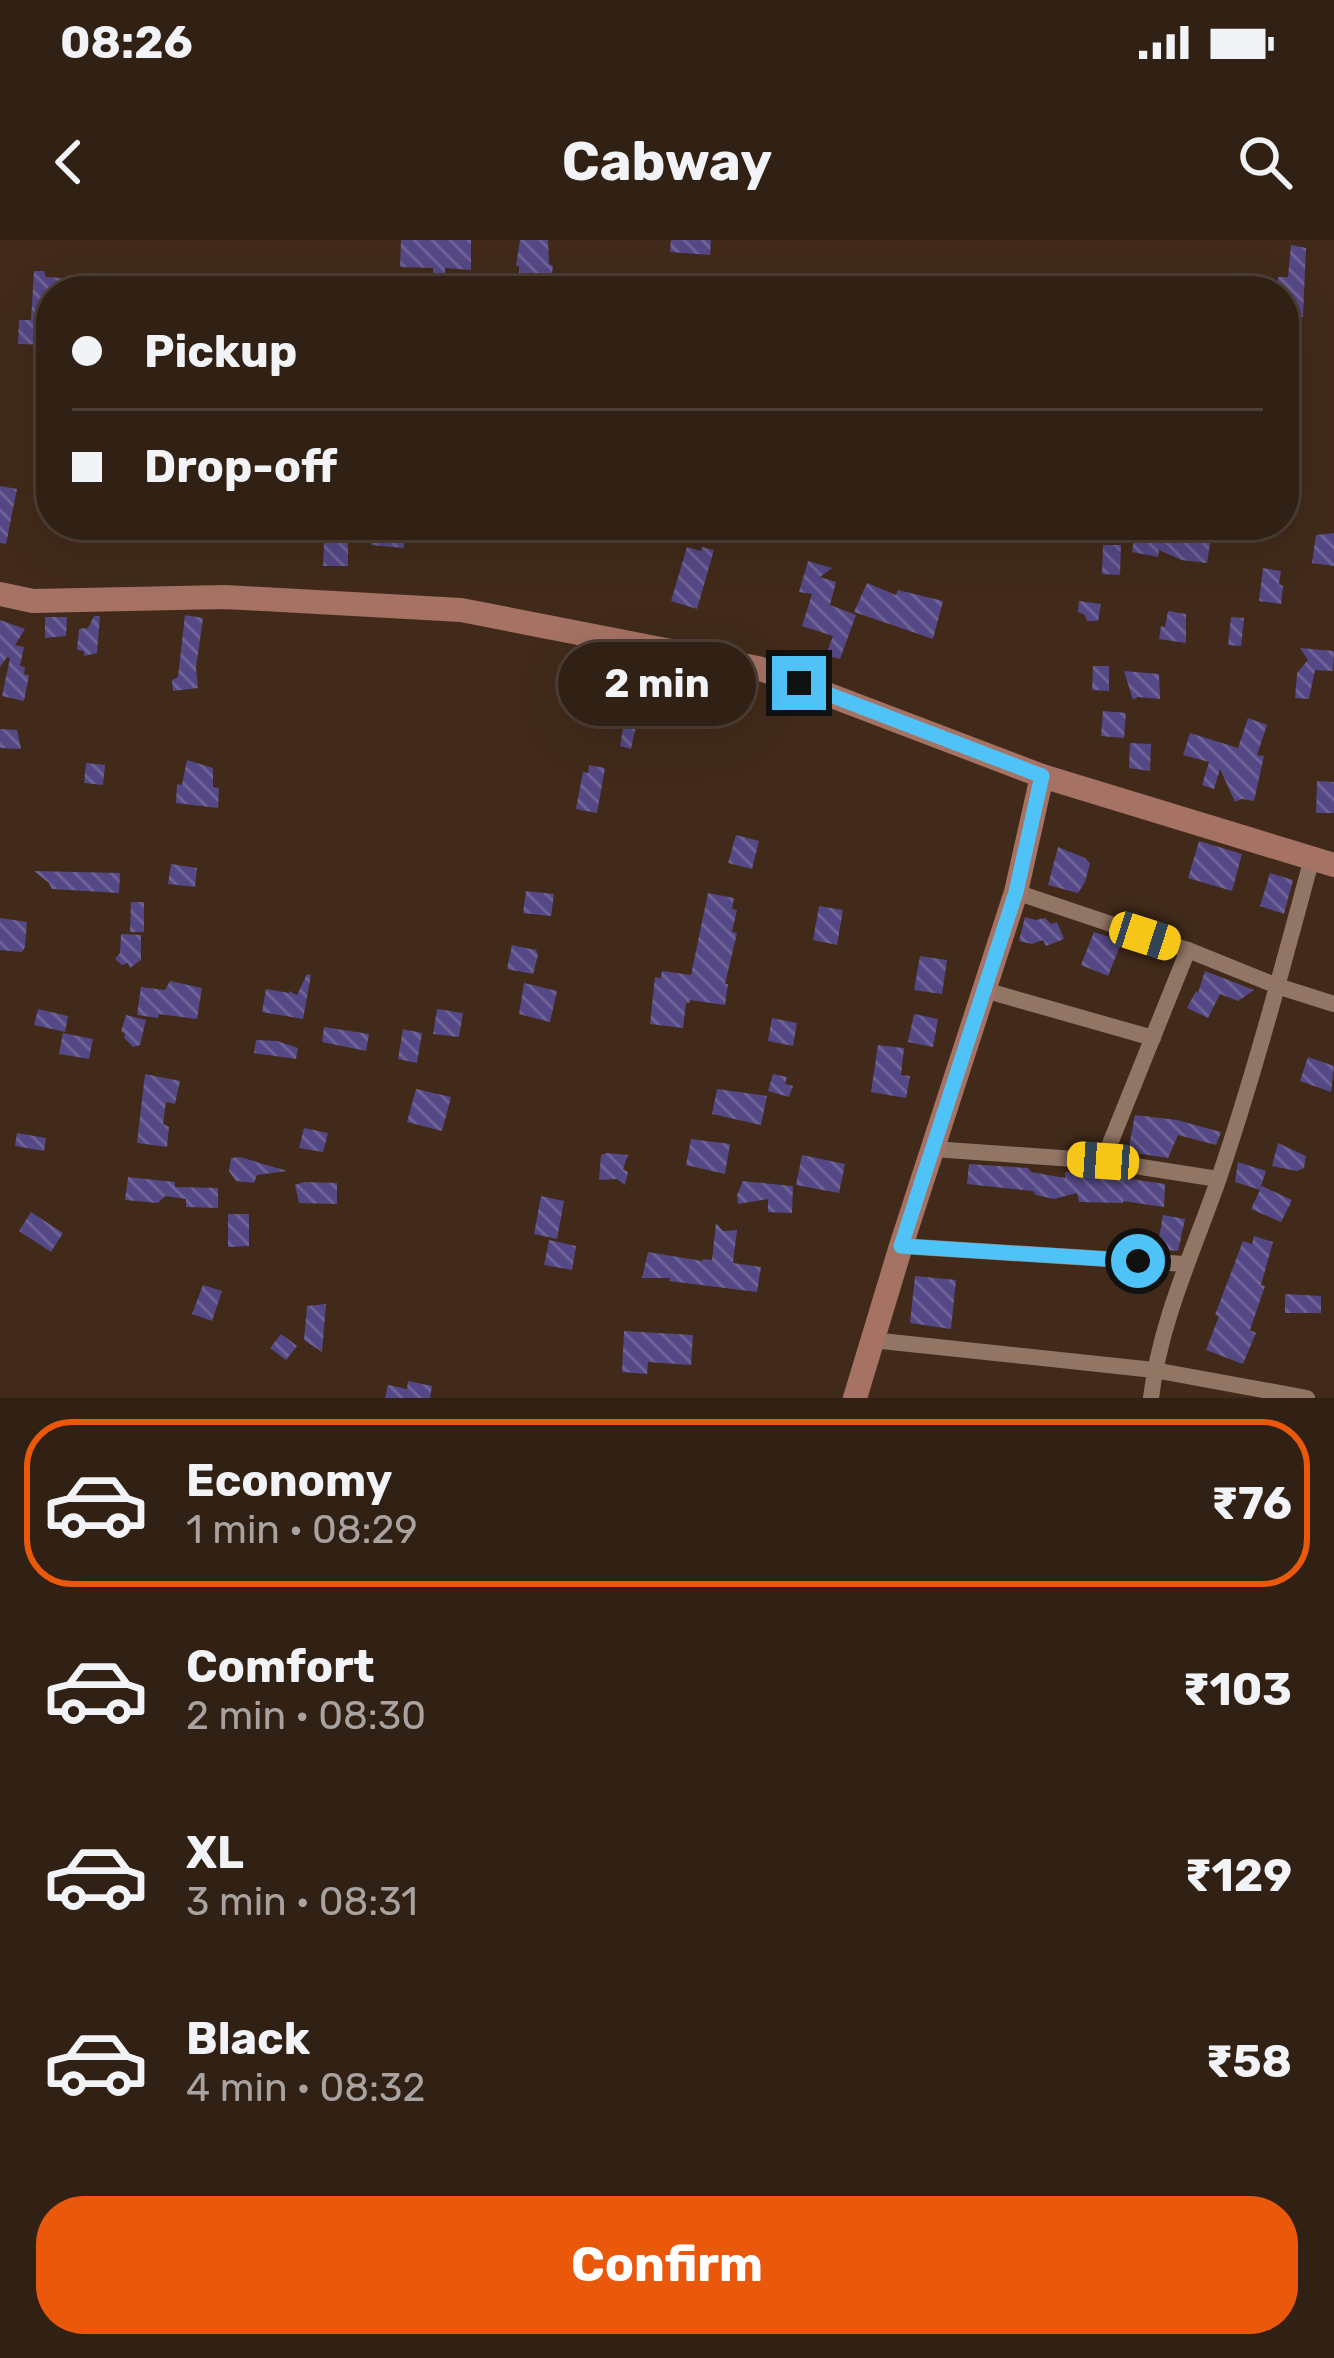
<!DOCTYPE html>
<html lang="en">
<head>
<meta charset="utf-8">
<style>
  body { margin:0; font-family:Rubik,sans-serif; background:#39281d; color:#f1f3f6; height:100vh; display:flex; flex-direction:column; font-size:45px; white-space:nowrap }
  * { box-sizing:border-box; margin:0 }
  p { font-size:39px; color:#a8a3a0 }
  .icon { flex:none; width:66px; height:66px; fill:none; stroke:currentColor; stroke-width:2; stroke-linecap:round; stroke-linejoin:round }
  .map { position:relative; height:1158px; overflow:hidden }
  .details { display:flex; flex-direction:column; background:#312014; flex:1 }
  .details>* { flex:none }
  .banner { position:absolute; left:36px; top:36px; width:1263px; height:264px; border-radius:48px; box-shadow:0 12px 48px #0002,0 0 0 3px #4c3e34; display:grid; align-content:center; height:264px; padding:0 36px; background:#312014 }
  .end { position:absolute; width:54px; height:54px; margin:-27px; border:15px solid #4fc3f7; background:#111; box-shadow:0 0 0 6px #111 }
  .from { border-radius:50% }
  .bubble { position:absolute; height:84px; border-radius:42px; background:#312014; box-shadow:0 12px 48px #0002,0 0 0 3px #4c3e34; font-size:39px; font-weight:700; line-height:84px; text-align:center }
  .car { position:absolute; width:36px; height:72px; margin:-36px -18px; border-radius:15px; box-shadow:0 0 9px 3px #0007; background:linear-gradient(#f5c518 24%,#345 0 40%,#f5c518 0 76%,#345 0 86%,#f5c518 0) }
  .banner b { display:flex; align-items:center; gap:42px; height:114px; font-size:45px }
  .banner b+b { border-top:3px solid #4c3e34 }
  .banner i { width:30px; height:30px; background:#f1f3f6 }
  ul { padding:21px 0 0; list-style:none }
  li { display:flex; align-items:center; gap:36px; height:168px; margin:0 24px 18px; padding:0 12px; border:6px solid transparent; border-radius:48px }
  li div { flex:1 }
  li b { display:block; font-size:45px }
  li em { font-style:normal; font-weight:700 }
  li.on { border-color:#ea580c }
  li>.icon { width:108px; height:108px; stroke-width:1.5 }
  .action { display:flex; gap:24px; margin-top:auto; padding:24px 36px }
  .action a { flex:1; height:138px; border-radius:48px; background:#ea580c; color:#fff; font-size:48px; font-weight:700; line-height:138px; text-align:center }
  .status { display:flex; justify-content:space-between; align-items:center; height:84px; padding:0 60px; background:#312014; direction:ltr }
  .status svg { height:33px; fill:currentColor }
  header { display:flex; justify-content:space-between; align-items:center; height:156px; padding:0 36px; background:#312014; font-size:54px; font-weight:700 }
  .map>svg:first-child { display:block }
</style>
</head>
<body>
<div class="status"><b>08:26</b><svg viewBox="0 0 49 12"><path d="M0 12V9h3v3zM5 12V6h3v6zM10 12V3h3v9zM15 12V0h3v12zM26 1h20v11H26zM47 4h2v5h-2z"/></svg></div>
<header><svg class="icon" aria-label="back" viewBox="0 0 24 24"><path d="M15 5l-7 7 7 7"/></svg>Cabway<svg class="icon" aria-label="search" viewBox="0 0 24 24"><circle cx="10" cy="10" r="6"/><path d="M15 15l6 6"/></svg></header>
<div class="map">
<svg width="1334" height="1158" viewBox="0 0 1334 1158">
  <defs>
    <pattern id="building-back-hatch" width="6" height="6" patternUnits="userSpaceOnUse" patternTransform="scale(3)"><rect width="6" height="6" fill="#554886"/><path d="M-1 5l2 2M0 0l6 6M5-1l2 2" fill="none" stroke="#6e6397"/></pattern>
  </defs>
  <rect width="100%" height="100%" fill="#412a1a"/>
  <g fill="url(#building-back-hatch)">
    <polygon points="401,0 471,0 471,30 445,28 445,34 433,34 433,28 400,27"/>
    <polygon points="520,0 548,0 549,24 553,26 551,40 519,35 519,26 516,26"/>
    <polygon points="671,0 711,0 710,15 670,12"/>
    <polygon points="1291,5 1306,8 1303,77 1284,76 1284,51 1278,51 1278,37 1288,37"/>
    <polygon points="34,31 44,31 46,37 62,38 61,51 51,51 51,105 18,104 19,80 31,80"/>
    <polygon points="0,246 17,249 6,304 0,303"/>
    <polygon points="101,285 128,285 124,301 99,295"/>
    <polygon points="373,285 405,287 404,308 371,305"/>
    <polygon points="1056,285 1078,285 1078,298 1055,298"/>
    <polygon points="1136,285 1173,291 1173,287 1212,291 1207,323 1181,320 1159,310 1158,317 1132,312"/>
    <polygon points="1334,293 1334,326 1312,323 1316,295"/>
    <polygon points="324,302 348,302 348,326 323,326"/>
    <polygon points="1103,305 1121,305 1120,335 1102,334"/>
    <polygon points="687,307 701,311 702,307 714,310 697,369 671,361"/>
    <polygon points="808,321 832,328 820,337 836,342 830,365 856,375 840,419 826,415 833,396 802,386 812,354 799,352"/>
    <polygon points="1263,328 1281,331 1279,344 1283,346 1281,364 1259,361"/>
    <polygon points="867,343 896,355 898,350 943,361 933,399 854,372"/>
    <polygon points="1079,361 1101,364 1098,381 1087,381 1085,375 1078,372"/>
    <polygon points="1168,371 1186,374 1186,403 1159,399 1161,386 1165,387"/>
    <polygon points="185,375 203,378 196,428 198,448 173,451 172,440 178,437"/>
    <polygon points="94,376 100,376 97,413 84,416 84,411 77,410 79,389 88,388"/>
    <polygon points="45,377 67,377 66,396 45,398"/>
    <polygon points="1231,377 1244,378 1241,406 1228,405"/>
    <polygon points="0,380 25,389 15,405 24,407 20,426 25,427 24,434 29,435 24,461 2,456 10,418 7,417 0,427"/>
    <polygon points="1300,408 1334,411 1333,431 1315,430 1309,459 1295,458 1297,433 1308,420"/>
    <polygon points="1093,426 1109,426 1109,451 1092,450"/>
    <polygon points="1124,431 1159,434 1160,459 1138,457 1133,460"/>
    <polygon points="1103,471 1126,473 1124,498 1101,496"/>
    <polygon points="625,478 637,481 631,509 620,506"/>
    <polygon points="1248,478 1267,485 1257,515 1264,516 1254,561 1242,559 1235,562 1220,529 1214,549 1202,545 1209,522 1183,515 1190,493 1238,508"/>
    <polygon points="0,489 17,490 21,509 0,508"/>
    <polygon points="1130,503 1151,504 1150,531 1129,528"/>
    <polygon points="187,520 213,528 213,547 219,548 218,568 176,563 177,544 182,545"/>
    <polygon points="86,523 105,525 103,545 84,543"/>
    <polygon points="589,525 605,528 597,573 576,569 583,532 588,533"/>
    <polygon points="1317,541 1334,542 1334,573 1316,573"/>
    <polygon points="736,595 759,601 752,629 728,623"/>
    <polygon points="1199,601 1242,614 1232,651 1188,638"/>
    <polygon points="1058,607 1085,618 1090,624 1085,642 1078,653 1048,645"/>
    <polygon points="171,624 197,628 195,647 168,644"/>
    <polygon points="34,631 120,633 119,653 52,649 49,643"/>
    <polygon points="1270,633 1293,640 1284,674 1260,666"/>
    <polygon points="526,651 554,654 551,676 523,673"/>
    <polygon points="708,653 734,658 732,669 737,670 732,692 737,693 725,744 728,744 725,765 690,760 689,763 686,763 683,788 650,784 655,737 661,738 662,731 691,735"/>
    <polygon points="131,662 144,662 144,692 130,692"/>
    <polygon points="819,666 843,670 837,705 813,700"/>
    <polygon points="1025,677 1036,680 1045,678 1051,684 1057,682 1064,699 1046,706 1043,700 1032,704 1019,701"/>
    <polygon points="0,678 27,682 25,707 22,712 0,710"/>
    <polygon points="1094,692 1122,701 1108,736 1081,725"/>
    <polygon points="121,694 141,695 141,720 130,728 128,723 122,725 115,719 120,713"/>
    <polygon points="512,705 536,710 538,715 533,734 507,729"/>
    <polygon points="920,716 947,720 942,754 914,750"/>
    <polygon points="1205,731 1254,750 1238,761 1220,754 1208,778 1187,768 1196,751 1198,753"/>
    <polygon points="307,734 311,735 303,779 262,772 266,749 289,753 289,751 297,755"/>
    <polygon points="170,741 202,748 197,779 159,774 158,778 137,775 141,747 165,750"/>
    <polygon points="524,743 557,751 550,782 519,774"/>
    <polygon points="38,769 68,776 65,792 34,785"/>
    <polygon points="437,769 463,773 459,797 433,794"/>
    <polygon points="914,774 938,779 933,807 908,802"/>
    <polygon points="126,775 146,780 140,805 133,807 124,798 125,793 121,792"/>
    <polygon points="772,778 797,783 793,806 768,801"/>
    <polygon points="324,787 369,794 366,811 322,802"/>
    <polygon points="403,789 422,793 417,823 398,819"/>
    <polygon points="63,793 93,799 89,819 59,814"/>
    <polygon points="256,800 277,801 298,808 296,819 254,813"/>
    <polygon points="878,805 904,808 901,835 910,836 906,858 871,852"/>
    <polygon points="1308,817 1334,826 1331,852 1300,841"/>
    <polygon points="145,834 180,841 175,864 166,862 163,884 169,887 167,907 137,903"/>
    <polygon points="773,834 787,837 785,844 793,846 789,857 768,851"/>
    <polygon points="416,849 451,857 442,891 407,882"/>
    <polygon points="717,849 767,856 761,885 712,874"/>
    <polygon points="1135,875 1177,880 1221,892 1216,905 1178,895 1168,918 1128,912"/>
    <polygon points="304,888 328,893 323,912 299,908"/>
    <polygon points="17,893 46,898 44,911 15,906"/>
    <polygon points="691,899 730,904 725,934 686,925"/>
    <polygon points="1278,903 1306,916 1304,928 1297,931 1272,926"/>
    <polygon points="607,913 628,915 623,929 628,932 625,945 617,939 599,940 601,915"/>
    <polygon points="802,915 845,924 839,953 796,945"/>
    <polygon points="240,917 287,931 257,935 254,943 236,941 229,931 231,918"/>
    <polygon points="1238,922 1266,931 1260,949 1262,946 1292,960 1281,982 1251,969 1260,950 1235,942"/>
    <polygon points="969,924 1028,928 1031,932 1065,938 1065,932 1083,932 1165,944 1164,967 1123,961 1123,963 1079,962 1077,953 1054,959 1036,955 1033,951 967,944"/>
    <polygon points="128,937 175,942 175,947 218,948 218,968 186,967 186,959 165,956 158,963 125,960"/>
    <polygon points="743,941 793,946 792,973 768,972 768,959 738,964 737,955"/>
    <polygon points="304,942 337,943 337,964 299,963 295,945"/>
    <polygon points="541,956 564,961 557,999 534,994"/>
    <polygon points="31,972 63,993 51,1012 19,991"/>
    <polygon points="228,974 249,974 249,1006 228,1007"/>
    <polygon points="1163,975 1185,979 1178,1011 1157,1009"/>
    <polygon points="716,983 723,991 737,990 733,1023 761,1027 757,1052 669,1041 670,1038 642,1038 648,1012 702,1021 703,1019 712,1020"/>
    <polygon points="1254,996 1273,1002 1261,1045 1265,1046 1250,1090 1256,1093 1243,1124 1206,1110 1219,1076 1215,1075 1243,1001 1252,1004"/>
    <polygon points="549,1000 576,1006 572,1030 544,1025"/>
    <polygon points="915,1036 956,1040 951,1089 910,1083"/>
    <polygon points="203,1045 222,1051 212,1081 192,1074"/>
    <polygon points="1285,1054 1321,1056 1321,1073 1285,1073"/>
    <polygon points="326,1064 322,1112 304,1100 307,1066"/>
    <polygon points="624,1091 693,1095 691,1125 648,1122 647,1134 622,1132"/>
    <polygon points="281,1094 297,1106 286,1120 270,1108"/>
    <polygon points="408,1141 432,1146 430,1158 385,1158 388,1145 407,1149"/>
  </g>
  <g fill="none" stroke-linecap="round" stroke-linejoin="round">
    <g stroke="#917665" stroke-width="16">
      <polyline points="1016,652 1188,710 1277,746 1334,764"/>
      <polyline points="984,750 1153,798"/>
      <polyline points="933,909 1103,921 1218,939"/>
      <polyline points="1103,921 1188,710"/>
      <polyline points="901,1006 1185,1024"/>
      <polyline points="872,1100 1154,1130 1307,1158"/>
      <path d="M1151,1158c9,-77 43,-148 68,-220 36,-106 64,-213 93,-320"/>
    </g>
    <g stroke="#a57263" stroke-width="24">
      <polyline points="0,354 33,361 225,357 461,370 758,428 1042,536"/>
      <polyline points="855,1158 901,1006 1016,652 1042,536 1334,625"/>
    </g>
  </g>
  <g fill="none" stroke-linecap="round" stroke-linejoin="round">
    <polyline stroke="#4fc3f7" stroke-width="15" points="799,443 1042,536 1016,652 901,1006 1138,1021"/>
  </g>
</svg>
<i class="end from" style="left:1138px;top:1021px"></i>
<i class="end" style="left:799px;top:443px"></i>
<div class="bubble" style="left:558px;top:402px;width:198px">2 min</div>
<i class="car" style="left:1145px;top:696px;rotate:108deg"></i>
<i class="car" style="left:1103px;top:921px;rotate:274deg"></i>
<div class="banner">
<b><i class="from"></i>Pickup</b>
<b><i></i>Drop-off</b>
</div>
</div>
<section class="details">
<ul>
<li class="on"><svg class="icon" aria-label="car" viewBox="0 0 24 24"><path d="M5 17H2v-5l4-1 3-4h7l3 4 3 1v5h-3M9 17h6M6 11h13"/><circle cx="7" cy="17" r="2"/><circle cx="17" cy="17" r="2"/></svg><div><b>Economy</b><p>1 min · 08:29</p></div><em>₹76</em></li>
<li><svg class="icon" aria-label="car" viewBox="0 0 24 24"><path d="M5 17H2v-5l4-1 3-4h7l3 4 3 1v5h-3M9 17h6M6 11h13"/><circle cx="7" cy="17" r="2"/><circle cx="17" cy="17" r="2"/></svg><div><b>Comfort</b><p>2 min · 08:30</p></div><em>₹103</em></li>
<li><svg class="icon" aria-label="car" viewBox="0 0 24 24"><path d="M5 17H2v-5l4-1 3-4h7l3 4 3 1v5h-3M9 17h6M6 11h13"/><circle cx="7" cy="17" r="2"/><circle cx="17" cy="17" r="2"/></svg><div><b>XL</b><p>3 min · 08:31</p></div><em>₹129</em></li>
<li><svg class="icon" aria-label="car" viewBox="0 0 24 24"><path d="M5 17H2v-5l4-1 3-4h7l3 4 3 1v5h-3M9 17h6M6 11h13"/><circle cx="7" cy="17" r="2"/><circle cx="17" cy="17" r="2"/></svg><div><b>Black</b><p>4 min · 08:32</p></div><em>₹58</em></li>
</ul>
<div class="action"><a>Confirm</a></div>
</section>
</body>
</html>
